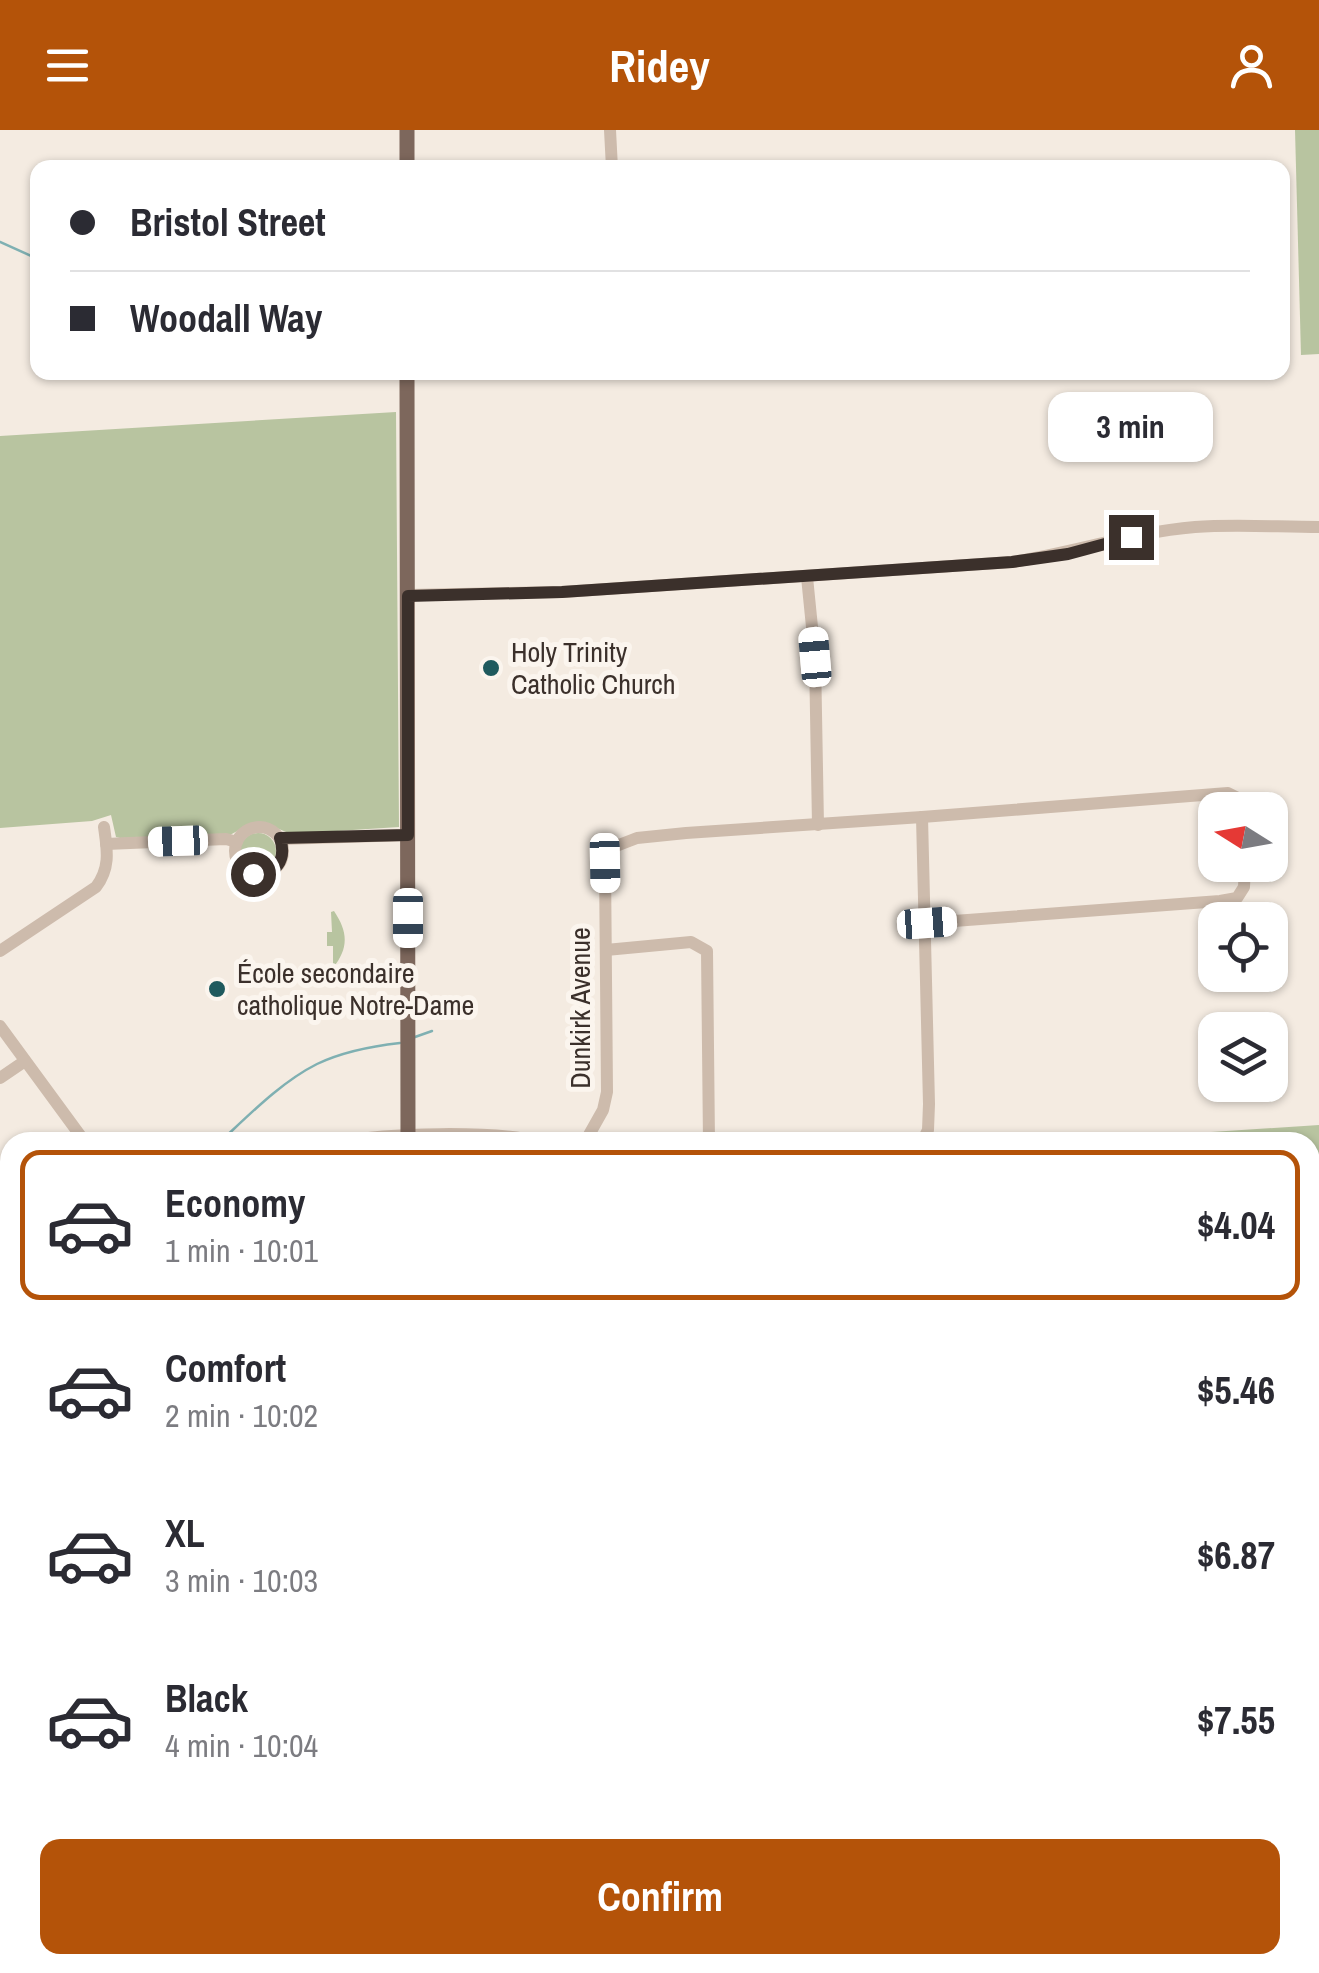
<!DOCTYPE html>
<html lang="en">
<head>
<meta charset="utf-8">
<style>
  body { margin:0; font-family:"Archivo Narrow",sans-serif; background:#f7f7f7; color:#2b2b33; height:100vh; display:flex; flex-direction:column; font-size:38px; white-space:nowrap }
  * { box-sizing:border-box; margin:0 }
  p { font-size:32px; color:#7c7c81 }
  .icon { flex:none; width:55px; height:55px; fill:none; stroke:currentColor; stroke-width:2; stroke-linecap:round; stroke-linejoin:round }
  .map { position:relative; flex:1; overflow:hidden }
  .drawer { position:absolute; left:0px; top:1002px; width:1320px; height:842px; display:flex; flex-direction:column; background:#fff; border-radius:30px 30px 0 0; box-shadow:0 2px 8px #0004 }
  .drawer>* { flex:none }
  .hud { position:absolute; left:30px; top:30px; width:1260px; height:220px; border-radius:20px; box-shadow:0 2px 8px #0004; display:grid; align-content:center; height:220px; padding:0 40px; background:#fff }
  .needle { width:65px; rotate:281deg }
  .tools { position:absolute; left:1198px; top:662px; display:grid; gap:20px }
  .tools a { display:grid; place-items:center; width:90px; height:90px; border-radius:20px; background:#fff; box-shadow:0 2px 8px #0004; font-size:50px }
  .end { position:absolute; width:45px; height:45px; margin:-22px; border:12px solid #3b302b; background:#fff; box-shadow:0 0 0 5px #fff }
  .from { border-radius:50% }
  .bubble { position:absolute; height:70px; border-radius:20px; background:#fff; box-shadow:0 2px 8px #0004; font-size:32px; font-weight:700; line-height:70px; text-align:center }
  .car { position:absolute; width:30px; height:60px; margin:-30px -15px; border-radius:12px; box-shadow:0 0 8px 2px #0007; background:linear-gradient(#fff 24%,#345 0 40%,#fff 0 76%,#345 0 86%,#fff 0) }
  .hud b { display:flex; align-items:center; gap:35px; height:95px; font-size:38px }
  .hud b+b { border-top:2px solid #e1e1e2 }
  .hud i { width:25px; height:25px; background:#2b2b33 }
  ul { padding:18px 0 0; list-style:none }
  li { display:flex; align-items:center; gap:30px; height:150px; margin:0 20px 15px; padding:0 20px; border:5px solid transparent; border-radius:20px }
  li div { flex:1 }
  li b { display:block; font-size:38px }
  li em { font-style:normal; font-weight:700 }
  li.current { border-color:#b45309 }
  li>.icon { width:90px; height:90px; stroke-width:1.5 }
  .cta { display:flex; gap:20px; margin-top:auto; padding:20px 40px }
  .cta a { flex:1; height:115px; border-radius:20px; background:#b45309; color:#fff; font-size:40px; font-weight:700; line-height:115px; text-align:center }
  header { display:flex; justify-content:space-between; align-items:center; height:130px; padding:0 40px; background:#b45309; color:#fff; font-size:45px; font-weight:700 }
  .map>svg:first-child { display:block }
</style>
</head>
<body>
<header><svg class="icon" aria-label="menu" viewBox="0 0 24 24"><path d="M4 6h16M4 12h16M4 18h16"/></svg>Ridey<svg class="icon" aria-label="person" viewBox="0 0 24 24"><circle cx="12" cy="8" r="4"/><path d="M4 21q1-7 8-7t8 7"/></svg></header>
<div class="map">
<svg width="1319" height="1843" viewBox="0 0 1319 1843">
  <rect width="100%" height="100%" fill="#f4ebe1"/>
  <g fill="#b8c4a0">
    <polygon points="1295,0 1319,0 1319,224 1301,225"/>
    <polygon points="396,282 399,697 291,704 262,692 250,694 230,705 120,708 116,707 111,685 92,691 0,698 0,306"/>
    <circle cx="258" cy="721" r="18"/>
    <path d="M334,781c14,21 15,37 -1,57v-22h-6v-14h5l-1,-20z"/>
    <polygon points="1319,995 1319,1415 1316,1403 1310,1397 1310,1012 1089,1012 1089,1010"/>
  </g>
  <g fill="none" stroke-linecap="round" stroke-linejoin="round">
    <g stroke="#7fb0b2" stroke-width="2.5">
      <polyline points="0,112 38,129"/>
      <polyline points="125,242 152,247 159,242"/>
      <polyline points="415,907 432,901"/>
      <path d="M220,1012c29,-27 61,-60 97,-78 25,-12 56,-18 83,-21"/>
      <polyline points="0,1177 10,1171"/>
    </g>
    <g stroke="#cdbbac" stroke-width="12">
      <polyline points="610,0 612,38"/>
      <polyline points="807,447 815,527 818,695"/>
      <path d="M408,465l154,-3 450,-30c61,-9 121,-30 183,-35 41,-3 83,0 124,0"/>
      <polyline points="922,687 1228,663 1240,669 1247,680"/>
      <circle cx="259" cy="721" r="24"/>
      <polyline points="280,709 408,705"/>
      <polyline points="106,714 226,709 237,712"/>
      <polyline points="927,793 1220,771 1237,768 1244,757 1245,735"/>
      <polyline points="606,820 691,812 707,821 709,1012"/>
      <path d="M0,821l96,-64c15,-20 11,-38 8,-60"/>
      <polyline points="0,896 85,1012"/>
      <polyline points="0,948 25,931"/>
      <path d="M340,1012c45,-9 155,-12 199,0"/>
      <polyline points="585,1012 603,980 607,962 605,733 611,718 637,708 686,703 922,687 929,974 928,1000 922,1012"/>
      <polyline points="0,1074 10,1067"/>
      <polyline points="0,1316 10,1317"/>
      <polyline points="0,1428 10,1428"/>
      <polyline points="0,1550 10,1548"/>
      <polyline points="0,1676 10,1676"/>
      <polyline points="1310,1697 1319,1710"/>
      <polyline points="0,1783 10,1782"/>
      <polyline points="1310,1814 1319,1813"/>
      <polyline points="76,1835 77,1843"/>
      <polyline points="912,1835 920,1843"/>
      <polyline points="1285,1835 1286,1843"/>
      <polyline points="489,1843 489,1835"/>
      <polyline points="852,1843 861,1835"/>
      <polyline points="961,1843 971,1835"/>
    </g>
    <g stroke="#7d675c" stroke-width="15">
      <polyline points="407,0 407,38"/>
      <polyline points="407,242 408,1012"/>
      <polyline points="1310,1608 1319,1608"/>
      <polyline points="404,1843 404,1835"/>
      <polyline points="631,1843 655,1835"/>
    </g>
  </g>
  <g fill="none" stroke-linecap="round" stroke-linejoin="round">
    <path stroke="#3b302b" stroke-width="12" d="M253,744c23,2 34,-14 27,-36l128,-3v-239l154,-4 450,-30 56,-8 63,-17"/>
  </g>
  <g fill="#1f5a5e" stroke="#fbf5ee" stroke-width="4">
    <circle cx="491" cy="538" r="10"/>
    <circle cx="217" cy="859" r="10"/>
  </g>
  <g text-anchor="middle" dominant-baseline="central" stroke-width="10" stroke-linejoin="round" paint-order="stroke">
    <g font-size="28" fill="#3b302b" stroke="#fbf5ee" text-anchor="start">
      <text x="511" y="522">Holy Trinity<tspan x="511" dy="32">Catholic Church</tspan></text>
      <text x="237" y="843">École secondaire<tspan x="237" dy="32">catholique Notre-Dame</tspan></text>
    </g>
    <g font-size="28" fill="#3b302b" stroke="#fbf5ee">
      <text transform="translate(580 878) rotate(-90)">Dunkirk Avenue</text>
    </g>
  </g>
</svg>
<div class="tools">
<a><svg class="needle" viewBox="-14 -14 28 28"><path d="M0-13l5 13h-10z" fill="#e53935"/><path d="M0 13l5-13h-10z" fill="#7c7c81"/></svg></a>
<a><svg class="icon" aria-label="locate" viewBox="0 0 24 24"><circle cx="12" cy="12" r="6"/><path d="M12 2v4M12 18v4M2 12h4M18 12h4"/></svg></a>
<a><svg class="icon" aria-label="layers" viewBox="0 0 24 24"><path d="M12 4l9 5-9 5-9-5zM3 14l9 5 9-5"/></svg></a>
</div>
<i class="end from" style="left:253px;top:744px"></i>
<i class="end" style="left:1131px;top:407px"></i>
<div class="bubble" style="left:1048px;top:262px;width:165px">3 min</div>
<i class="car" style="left:815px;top:527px;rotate:355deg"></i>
<i class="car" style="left:178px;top:711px;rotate:268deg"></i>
<i class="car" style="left:605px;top:733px;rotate:179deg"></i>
<i class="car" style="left:408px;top:788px;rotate:180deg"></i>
<i class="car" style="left:927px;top:793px;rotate:86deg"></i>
<div class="hud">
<b><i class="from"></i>Bristol Street</b>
<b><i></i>Woodall Way</b>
</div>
<section class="drawer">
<ul>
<li class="current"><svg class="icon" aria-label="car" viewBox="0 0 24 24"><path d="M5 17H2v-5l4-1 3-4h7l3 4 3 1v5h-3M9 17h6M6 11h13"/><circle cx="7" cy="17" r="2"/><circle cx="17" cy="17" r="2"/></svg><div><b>Economy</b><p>1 min · 10:01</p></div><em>$4.04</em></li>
<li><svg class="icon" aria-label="car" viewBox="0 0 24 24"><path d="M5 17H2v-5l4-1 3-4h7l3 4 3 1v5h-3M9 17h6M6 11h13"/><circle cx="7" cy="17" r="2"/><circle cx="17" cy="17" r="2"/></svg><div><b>Comfort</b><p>2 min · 10:02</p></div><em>$5.46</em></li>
<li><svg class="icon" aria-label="car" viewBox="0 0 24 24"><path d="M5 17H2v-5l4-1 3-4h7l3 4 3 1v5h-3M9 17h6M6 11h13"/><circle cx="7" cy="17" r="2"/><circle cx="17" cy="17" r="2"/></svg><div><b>XL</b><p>3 min · 10:03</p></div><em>$6.87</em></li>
<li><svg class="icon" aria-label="car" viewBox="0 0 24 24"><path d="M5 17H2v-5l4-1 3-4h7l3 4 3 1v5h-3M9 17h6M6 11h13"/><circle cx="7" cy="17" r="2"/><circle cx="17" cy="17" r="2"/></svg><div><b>Black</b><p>4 min · 10:04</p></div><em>$7.55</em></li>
</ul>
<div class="cta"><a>Confirm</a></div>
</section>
</div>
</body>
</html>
